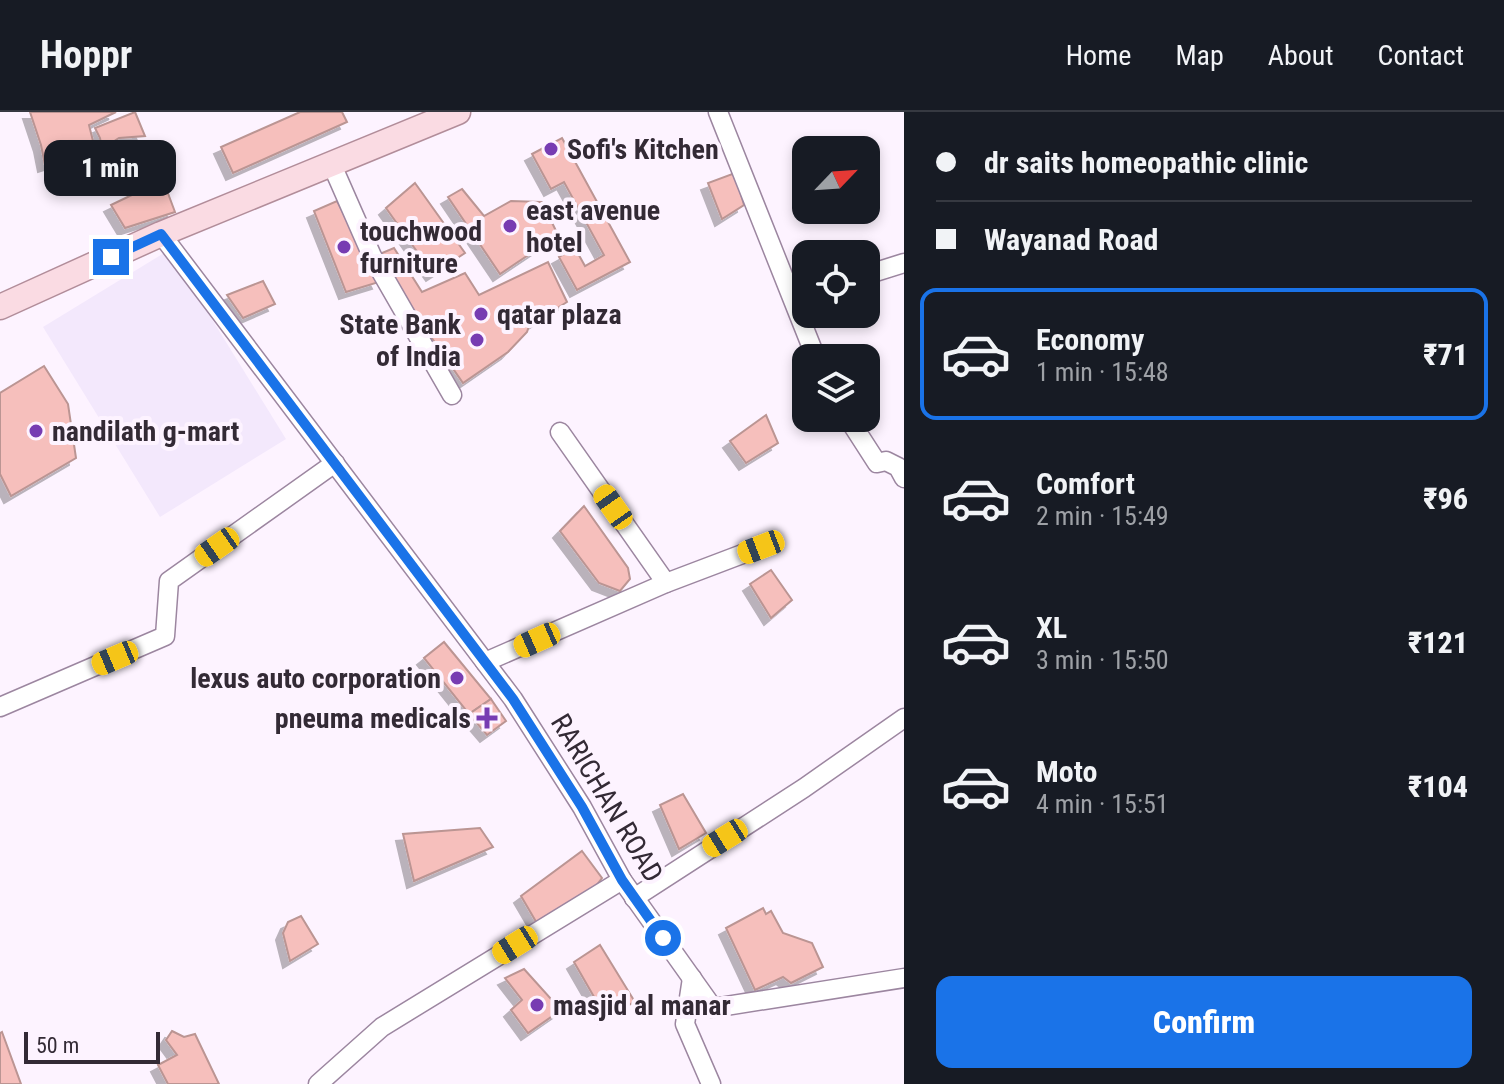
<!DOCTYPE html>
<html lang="en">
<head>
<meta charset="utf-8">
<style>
  body { margin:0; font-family:"Roboto Condensed",sans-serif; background:#242831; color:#f1f3f6; height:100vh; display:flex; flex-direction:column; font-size:30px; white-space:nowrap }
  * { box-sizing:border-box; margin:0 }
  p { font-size:26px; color:#9ea1a6 }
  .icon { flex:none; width:44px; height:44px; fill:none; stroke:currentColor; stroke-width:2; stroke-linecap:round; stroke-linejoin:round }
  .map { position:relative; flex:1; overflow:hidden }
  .drawer { display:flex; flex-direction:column; background:#171b24; width:600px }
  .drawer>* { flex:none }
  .guide { display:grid; align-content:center; height:176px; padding:0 32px; background:#171b24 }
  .needle { width:52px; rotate:65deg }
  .fabs { position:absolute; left:792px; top:24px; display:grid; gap:16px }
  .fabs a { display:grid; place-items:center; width:88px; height:88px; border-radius:16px; background:#171b24; box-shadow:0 4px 12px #0003; font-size:40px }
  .scale { position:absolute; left:24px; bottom:20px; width:136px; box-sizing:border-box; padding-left:8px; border:4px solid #332a35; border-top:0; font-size:22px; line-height:28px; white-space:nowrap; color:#332a35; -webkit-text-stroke:6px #fdf3ff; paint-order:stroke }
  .end { position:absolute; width:36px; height:36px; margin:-18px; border:10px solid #1a73e8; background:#fff; box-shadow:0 0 0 4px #fff }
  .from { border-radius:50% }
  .bubble { position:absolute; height:56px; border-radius:16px; background:#171b24; box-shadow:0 4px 12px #0003; font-size:26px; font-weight:800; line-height:56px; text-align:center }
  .car { position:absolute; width:24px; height:48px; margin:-24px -12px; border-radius:10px; box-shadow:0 0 6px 2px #0007; background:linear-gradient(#f5c518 24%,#345 0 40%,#f5c518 0 76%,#345 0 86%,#f5c518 0) }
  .guide b { display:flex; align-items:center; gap:28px; height:76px; font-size:30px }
  .guide b+b { border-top:2px solid #363941 }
  .guide i { width:20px; height:20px; background:#f1f3f6 }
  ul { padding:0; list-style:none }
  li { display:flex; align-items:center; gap:24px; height:132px; margin:0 16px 12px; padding:0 16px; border:4px solid transparent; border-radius:16px }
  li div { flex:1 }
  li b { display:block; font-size:30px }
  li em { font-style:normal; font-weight:800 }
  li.active { border-color:#1a73e8 }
  li>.icon { width:72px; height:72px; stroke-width:1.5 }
  .action { display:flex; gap:16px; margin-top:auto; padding:16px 32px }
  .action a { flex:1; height:92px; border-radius:16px; background:#1a73e8; color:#fff; font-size:32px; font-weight:800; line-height:92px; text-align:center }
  header { display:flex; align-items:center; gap:48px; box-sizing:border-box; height:112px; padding:0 40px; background:#171b24; border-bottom:2px solid #363941 }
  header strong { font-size:38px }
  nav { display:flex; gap:44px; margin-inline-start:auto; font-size:28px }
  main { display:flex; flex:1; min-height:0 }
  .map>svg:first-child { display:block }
</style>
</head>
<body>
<header>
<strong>Hoppr</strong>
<nav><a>Home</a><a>Map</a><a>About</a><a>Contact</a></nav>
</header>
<main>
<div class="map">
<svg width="904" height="972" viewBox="0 0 904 972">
  <defs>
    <filter id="shadow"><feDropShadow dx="-7" dy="7" stdDeviation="0" flood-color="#0004"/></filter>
  </defs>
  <rect width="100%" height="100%" fill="#fdf3ff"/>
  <polygon fill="#f3e8fc" points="169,138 286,327 160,405 43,215"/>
  <g fill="#f6bfbc" stroke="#bb9593" stroke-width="2" filter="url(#shadow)">
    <polygon points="30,0 116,0 89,13 95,37 45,53 41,33"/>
    <polygon points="135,0 145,24 119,26 102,37 100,26 95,16"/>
    <polygon points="300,0 342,0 347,10 233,61 221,35"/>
    <polygon points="562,26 630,150 577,178 559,145 575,136 585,154 604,143 564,70 551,77 532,42"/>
    <polygon points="735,61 744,93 722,107 708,71"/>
    <polygon points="163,68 175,100 125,116 111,93"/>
    <polygon points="415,71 465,141 433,162 386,96"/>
    <polygon points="462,77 484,104 511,89 542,90 558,123 500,162 448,85"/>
    <polygon points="337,89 379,170 346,180 314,99"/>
    <polygon points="394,136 422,180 465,161 479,183 548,150 567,190 529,214 527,220 508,240 463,271 375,144"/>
    <polygon points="263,169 275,192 243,206 227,183"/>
    <polygon points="44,254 68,292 76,346 11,384 0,362 0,281"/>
    <polygon points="766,303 778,331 746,351 730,329"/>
    <polygon points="584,394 628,456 630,467 620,479 599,471 560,419"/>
    <polygon points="771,458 792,488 771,506 750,472"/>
    <polygon points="444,530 491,587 469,602 424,546"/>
    <polygon points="491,587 506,609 487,623 469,602"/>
    <polygon points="683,682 706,721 679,737 660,693"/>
    <polygon points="480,716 493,735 414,769 403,722"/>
    <polygon points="582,739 602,766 593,778 538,813 521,784"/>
    <polygon points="763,796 766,802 771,799 783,821 812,831 823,855 791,871 783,865 755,878 726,816"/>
    <polygon points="301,804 318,832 290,849 283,821 288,810"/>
    <polygon points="600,833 635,890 605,904 574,850"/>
    <polygon points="524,857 561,898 528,921 511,898 522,888 505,866"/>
    <polygon points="172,919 184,925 195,922 219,972 168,972 158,953 177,943 166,928"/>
    <polygon points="2,920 21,972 0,972 0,921"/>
  </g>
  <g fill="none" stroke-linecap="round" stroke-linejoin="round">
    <defs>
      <g id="minor">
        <polyline points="718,0 816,246"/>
        <polyline points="332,53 372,144 452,283"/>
        <polyline points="161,122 513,587 582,695 622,768 713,896 904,866"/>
        <polyline points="866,163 904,151"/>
        <polyline points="848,306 877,351 886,349 898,355 904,366"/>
        <polyline points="560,320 666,471"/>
        <polyline points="485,550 666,471 761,435"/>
        <polyline points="0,595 165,524 169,469 335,351"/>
        <polyline points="634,786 804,676 904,606"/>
        <polyline points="692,866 685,912 711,972"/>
        <polyline points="318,972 382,915 622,768"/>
      </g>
      <polyline id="major" points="0,195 161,122 458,0"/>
    </defs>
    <use href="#minor" stroke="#9c86a0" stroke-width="21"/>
    <use href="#major" stroke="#b28d9a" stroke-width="27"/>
    <use href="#minor" stroke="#fff" stroke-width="18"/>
    <use href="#major" stroke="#fadbe3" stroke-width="24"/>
  </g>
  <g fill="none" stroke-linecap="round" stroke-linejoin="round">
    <polyline stroke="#1a73e8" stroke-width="10" points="111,145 161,122 513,587 582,695 622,768 663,826"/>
  </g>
  <g fill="#773cb2" stroke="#fdf3ff" stroke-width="3">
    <circle cx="551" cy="37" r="8"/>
    <circle cx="510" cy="114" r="8"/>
    <circle cx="344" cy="135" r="8"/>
    <circle cx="481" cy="202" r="8"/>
    <circle cx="477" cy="228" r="8"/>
    <circle cx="36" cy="319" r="8"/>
    <circle cx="457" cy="566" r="8"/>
    <path d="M483 594h8v8h8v8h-8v8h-8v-8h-8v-8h8z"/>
    <circle cx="537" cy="893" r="8"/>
  </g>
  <g text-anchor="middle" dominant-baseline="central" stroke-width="8" stroke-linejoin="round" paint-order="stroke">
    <g font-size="28" font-weight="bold" fill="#332a35" stroke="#fdf3ff" text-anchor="start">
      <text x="567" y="37">Sofi's Kitchen</text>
      <text x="526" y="98">east avenue<tspan x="526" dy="32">hotel</tspan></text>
      <text x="360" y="119">touchwood<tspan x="360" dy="32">furniture</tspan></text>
      <text x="497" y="202">qatar plaza</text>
      <text x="461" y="212" text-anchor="end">State Bank<tspan x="461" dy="32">of India</tspan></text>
      <text x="52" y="319">nandilath g-mart</text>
      <text x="441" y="566" text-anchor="end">lexus auto corporation</text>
      <text x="471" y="606" text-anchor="end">pneuma medicals</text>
      <text x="553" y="893">masjid al manar</text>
    </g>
    <g font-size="28" fill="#332a35" stroke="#fdf3ff">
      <text transform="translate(607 686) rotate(59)">RARICHAN ROAD</text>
    </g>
  </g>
</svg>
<div class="fabs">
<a><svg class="needle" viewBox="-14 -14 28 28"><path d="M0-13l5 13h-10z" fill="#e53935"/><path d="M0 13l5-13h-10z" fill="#9ea1a6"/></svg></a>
<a><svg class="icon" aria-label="locate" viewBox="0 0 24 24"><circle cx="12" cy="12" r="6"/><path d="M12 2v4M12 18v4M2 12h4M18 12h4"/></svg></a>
<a><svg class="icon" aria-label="layers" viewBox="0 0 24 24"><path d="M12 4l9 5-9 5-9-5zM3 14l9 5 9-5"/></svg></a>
</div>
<div class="scale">50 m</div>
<i class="end from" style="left:663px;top:826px"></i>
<i class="end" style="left:111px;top:145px"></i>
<div class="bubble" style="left:44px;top:28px;width:132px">1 min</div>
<i class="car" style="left:613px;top:395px;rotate:325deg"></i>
<i class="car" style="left:217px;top:435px;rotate:235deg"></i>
<i class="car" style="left:761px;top:435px;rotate:249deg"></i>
<i class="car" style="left:537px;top:528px;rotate:246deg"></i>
<i class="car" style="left:115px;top:546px;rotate:247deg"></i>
<i class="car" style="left:725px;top:726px;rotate:238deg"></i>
<i class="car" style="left:515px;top:833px;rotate:238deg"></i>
</div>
<section class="drawer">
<div class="guide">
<b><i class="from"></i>dr saits homeopathic clinic</b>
<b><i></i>Wayanad Road</b>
</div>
<ul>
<li class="active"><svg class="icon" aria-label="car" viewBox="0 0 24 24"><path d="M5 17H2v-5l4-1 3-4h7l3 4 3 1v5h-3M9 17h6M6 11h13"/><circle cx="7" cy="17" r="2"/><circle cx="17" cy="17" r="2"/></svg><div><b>Economy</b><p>1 min · 15:48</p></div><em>₹71</em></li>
<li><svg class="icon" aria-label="car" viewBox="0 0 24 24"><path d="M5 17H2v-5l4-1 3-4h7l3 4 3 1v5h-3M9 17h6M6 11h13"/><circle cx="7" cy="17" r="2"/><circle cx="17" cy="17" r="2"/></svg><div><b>Comfort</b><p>2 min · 15:49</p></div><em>₹96</em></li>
<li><svg class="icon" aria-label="car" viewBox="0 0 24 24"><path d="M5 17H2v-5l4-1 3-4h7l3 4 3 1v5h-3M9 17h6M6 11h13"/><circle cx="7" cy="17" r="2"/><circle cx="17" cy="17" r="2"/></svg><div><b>XL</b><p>3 min · 15:50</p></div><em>₹121</em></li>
<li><svg class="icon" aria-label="car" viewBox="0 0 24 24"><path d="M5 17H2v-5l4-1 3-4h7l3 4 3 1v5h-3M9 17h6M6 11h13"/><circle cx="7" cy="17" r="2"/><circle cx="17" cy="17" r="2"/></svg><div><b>Moto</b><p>4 min · 15:51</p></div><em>₹104</em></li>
</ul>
<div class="action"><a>Confirm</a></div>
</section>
</main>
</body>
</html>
